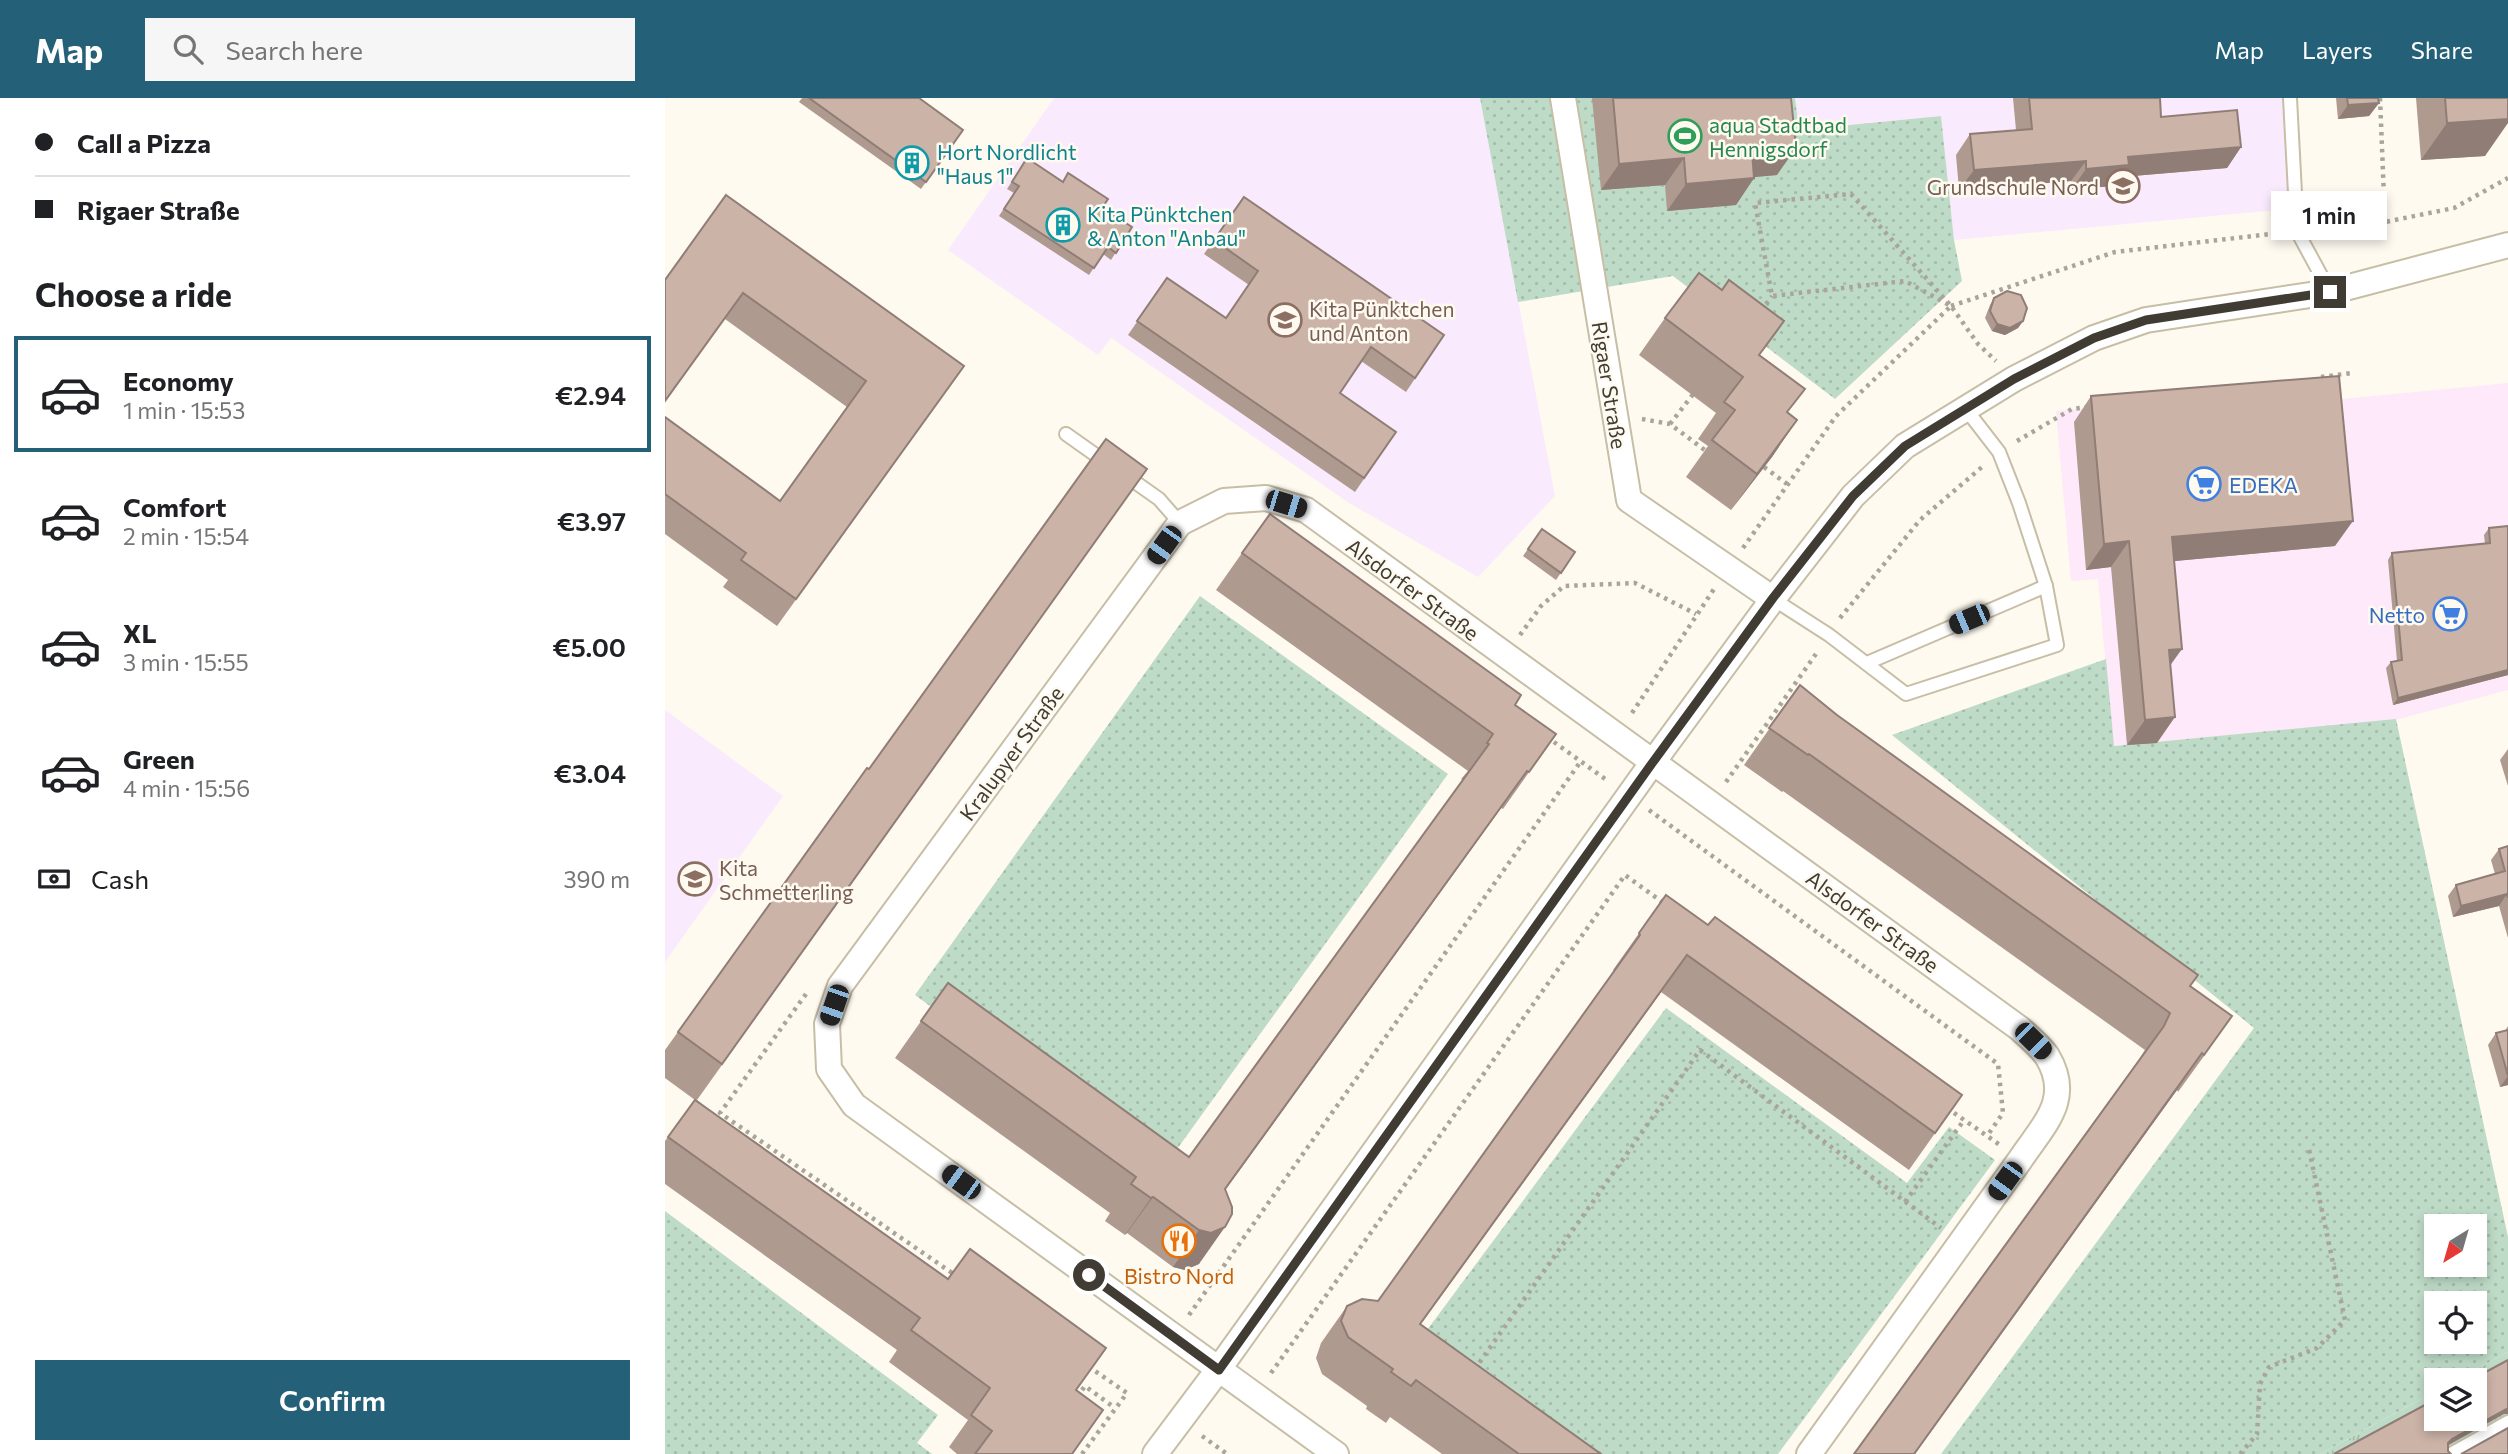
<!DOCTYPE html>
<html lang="en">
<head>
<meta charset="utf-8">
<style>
  body { margin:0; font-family:Commissioner,sans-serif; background:#f6f6f6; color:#202124; height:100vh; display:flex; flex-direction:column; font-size:26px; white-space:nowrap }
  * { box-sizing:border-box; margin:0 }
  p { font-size:23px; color:#757577 }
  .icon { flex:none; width:38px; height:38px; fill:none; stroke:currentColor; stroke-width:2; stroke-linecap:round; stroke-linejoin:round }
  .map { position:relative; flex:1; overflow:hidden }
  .sheet { display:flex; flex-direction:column; background:#fff; width:665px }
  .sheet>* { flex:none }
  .top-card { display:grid; align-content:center; height:154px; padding:0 35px; background:#fff }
  .needle { width:46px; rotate:217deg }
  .fabs { position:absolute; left:1759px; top:1116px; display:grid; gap:14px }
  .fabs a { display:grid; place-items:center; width:63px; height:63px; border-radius:0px; background:#fff; box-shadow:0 4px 10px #0003; font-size:35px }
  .end { position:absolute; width:32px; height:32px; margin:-16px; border:9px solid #403c33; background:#fff; box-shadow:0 0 0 4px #fff }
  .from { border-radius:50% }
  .bubble { position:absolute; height:49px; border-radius:0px; background:#fff; box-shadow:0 4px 10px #0003; font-size:23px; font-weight:600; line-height:49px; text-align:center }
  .car { position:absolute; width:21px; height:42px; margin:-21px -10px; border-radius:9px; box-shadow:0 0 5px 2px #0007; background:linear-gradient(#222 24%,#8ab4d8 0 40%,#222 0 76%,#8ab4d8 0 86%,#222 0) }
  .top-card b { display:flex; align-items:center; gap:24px; height:66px; font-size:26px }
  .top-card b+b { border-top:2px solid #e0e0e0 }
  .top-card i { width:18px; height:18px; background:#202124 }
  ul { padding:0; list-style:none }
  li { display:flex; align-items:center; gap:21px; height:116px; margin:0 14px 10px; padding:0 21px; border:4px solid transparent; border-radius:0px }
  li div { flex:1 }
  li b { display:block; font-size:26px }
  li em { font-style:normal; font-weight:600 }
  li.current { border-color:#246178 }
  li>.icon { width:63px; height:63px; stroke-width:1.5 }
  h2 { padding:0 35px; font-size:32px; line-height:84px }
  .pay { display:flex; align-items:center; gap:18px; height:77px; padding:0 35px; font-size:26px }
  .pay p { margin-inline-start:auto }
  .cta { display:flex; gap:14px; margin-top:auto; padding:14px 35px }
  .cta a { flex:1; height:80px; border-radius:0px; background:#246178; color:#fff; font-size:28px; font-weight:600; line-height:80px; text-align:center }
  header { display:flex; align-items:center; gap:42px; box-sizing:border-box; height:98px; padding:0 35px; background:#246178; color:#fff }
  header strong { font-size:33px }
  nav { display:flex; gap:38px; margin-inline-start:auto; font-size:24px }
  .search { width:490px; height:63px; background:#f6f6f6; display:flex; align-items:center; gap:18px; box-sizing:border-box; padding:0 24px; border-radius:0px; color:#757577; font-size:26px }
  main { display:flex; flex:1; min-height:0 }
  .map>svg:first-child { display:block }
</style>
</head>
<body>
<header>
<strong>Map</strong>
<div class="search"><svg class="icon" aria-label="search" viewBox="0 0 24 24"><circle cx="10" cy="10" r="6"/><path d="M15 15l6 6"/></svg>Search here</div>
<nav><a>Map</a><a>Layers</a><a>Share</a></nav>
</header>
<main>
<section class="sheet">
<div class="top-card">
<b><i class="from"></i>Call a Pizza</b>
<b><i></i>Rigaer Straße</b>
</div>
<h2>Choose a ride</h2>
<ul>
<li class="current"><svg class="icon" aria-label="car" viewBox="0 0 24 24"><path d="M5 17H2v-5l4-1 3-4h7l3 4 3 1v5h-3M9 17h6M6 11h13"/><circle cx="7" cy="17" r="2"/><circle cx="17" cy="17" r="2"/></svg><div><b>Economy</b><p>1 min · 15:53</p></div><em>€2.94</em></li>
<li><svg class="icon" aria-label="car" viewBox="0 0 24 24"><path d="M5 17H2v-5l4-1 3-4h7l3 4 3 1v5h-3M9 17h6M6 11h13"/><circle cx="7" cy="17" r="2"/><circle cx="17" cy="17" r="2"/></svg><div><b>Comfort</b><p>2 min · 15:54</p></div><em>€3.97</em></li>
<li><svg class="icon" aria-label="car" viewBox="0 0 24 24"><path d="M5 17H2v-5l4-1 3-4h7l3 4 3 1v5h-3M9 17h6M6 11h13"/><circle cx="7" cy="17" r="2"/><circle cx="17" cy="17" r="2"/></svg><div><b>XL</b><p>3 min · 15:55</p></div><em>€5.00</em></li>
<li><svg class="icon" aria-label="car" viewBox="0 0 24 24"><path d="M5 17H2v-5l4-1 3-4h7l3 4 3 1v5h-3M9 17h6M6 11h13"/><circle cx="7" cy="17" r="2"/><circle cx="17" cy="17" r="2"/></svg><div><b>Green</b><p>4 min · 15:56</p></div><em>€3.04</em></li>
</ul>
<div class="pay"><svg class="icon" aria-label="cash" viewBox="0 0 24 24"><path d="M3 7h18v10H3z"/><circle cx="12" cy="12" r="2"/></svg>Cash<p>390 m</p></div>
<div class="cta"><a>Confirm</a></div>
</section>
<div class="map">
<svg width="1843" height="1356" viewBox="0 0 1843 1356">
  <defs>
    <pattern id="grass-tufts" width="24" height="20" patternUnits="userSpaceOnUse" patternTransform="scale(1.75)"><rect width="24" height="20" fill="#bedbc7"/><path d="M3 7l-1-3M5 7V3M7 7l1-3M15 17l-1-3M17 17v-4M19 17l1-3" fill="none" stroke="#a4bdab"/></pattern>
    <pattern id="park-dots" width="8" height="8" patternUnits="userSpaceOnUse" patternTransform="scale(1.75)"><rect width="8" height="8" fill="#bedbc7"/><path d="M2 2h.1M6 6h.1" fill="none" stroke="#a4bdab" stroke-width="1.8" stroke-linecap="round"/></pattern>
  </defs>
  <rect width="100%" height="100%" fill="#fefaf0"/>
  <polygon fill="#fde9f9" points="1843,285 1843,592 1730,622 1448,648 1433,481 1406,483 1391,313 1655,289 1657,303"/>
  <g fill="#faeafd">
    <polygon points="389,0 815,0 890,398 813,479 684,405 446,240 433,257 283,152"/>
    <polygon points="1130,0 1627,0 1633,110 1289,142 1276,18 1134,32"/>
    <polygon points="0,612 118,698 0,864"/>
  </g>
  <polygon fill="url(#grass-tufts)" points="1843,1254 1843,1356 1655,1356 1771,1293 1771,1321 1810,1321 1810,1283 1789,1283"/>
  <g fill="url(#park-dots)" fill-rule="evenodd">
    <polygon points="815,0 1130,0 1134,32 1276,18 1289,142 1297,183 1170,301 1008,178 853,204"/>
    <polygon points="535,498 783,676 494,1076 250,897"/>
    <path d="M1441,561l8,87 282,-27 112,518v115l-54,29h-18v10l-116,63h-379l313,-426 -362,-293zM1771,1129h39v38h-39zM1771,1206h39v38h-39z"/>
    <polygon points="1001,910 1242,1085 1284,1029 1330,1062 1113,1356 875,1356 742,1259"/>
    <polygon points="0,1113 273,1317 252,1345 267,1356 0,1356"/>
  </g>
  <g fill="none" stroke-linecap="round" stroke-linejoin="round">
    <defs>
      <g id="service">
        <polyline points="1625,0 1632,133 1665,194"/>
        <polyline points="401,336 442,365"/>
        <polyline points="460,377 494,401 515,425"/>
        <polyline points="1108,501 1164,537 1241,596 1392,547 1381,488 1354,405 1334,354 1300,310"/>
        <polyline points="1202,565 1381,488"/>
        <polyline points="1786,1356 1843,1324"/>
      </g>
      <g id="minor">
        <polyline points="898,0 964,402 1108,501"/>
        <polyline points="490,1356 553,1272 988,664 1108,501 1188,398 1240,348 1349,281 1429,240 1481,222 1665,194 1843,147"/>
        <path d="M671,1356l-482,-349 -25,-36 -2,-45 13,-38 340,-463 44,-22 42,-3 40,12c237,174 476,344 713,518 9,8 21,18 28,28 26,43 -3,68 -27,104l-211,294"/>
      </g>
    </defs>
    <use href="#service" stroke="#c7bea6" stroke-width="16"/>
    <use href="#minor" stroke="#c7bea6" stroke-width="28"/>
    <g stroke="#a9a59b" stroke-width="4.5" stroke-dasharray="3.5 5" stroke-linecap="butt">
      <polyline points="1715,0 1720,124"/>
      <polyline points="1654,131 1720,124 1789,110 1843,80"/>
      <polyline points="1286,208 1450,154 1614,135"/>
      <polyline points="1096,213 1107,198"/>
      <polyline points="1656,279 1687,275"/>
      <polyline points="977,321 1005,326 1041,353"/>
      <polyline points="1005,326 1029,295"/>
      <polyline points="1352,343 1407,311 1422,309"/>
      <polyline points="1099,369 1122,386"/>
      <polyline points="1078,450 1171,318 1286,208 1186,96 1090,105 1107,198 1240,183 1286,208 1313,246 1331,263"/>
      <polyline points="1175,520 1255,422 1317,369"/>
      <polyline points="855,537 876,508 899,488 970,485 1031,516"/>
      <polyline points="967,615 1049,491"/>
      <polyline points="882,639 943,683"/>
      <polyline points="1061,684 1153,553"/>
      <polyline points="984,712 1333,966 1338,1015 1322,1038"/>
      <polyline points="141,896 55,1015 290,1177"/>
      <polyline points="1282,1010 1335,1047"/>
      <polyline points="1240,1104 1299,1022"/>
      <polyline points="524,1217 916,663"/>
      <polyline points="815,1271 812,1268 1035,952 1276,1130"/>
      <polyline points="606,1275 960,777 1000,806"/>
      <polyline points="412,1299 420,1288 450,1310"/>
      <polyline points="537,1338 562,1356"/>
      <polyline points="417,1356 462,1295 424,1269"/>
      <polyline points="1575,1356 1592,1336 1595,1286 1604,1269 1652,1250 1680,1222 1644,1051"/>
    </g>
    <use href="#service" stroke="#fff" stroke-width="12"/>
    <use href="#minor" stroke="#fff" stroke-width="24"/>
  </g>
  <g fill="#af9a90">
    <polygon points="137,0 254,0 298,32 256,91 134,4"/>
    <polygon points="927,0 1126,0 1112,77 1089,79 1089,80 1071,107 1002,113 1000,87 936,92"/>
    <polygon points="1348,0 1495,0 1496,19 1576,49 1562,70 1456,79 1450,88 1407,91 1406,83 1294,92 1291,57 1305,36 1351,32"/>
    <polygon points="1671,0 1713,0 1714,5 1704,18 1673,21"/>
    <polygon points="1751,0 1843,0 1820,58 1756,62"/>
    <polygon points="362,60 467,129 446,162 438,156 424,177 334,118 349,95 342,91"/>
    <polygon points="61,97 280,295 112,528 58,489 63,482 0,436 0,319 115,403 182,309 60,221"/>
    <polygon points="579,99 779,237 741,294 696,263 675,295 731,334 690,394 463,237 502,180 561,220 584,187 539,156"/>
    <polygon points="1329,200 1358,223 1353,230 1340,237 1327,233 1320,220 1325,207"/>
    <polygon points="1000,220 1095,257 1123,315 1132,322 1107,359 1066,412 1021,379 1043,348 1033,341 1051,315 974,257"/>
    <polygon points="1426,298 1670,448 1509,463 1505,568 1492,645 1462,647 1446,469 1421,472 1409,324"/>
    <polygon points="456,408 32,1002 412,1292 407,1356 292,1356 284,1349 303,1322 224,1264 232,1252 0,1086 0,1043 30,1002 0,980 0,952 202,670 204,671"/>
    <polygon points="1843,428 1843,577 1728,607 1721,570 1726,564 1732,563 1723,462 1727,455 1820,446 1819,437 1824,430"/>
    <polygon points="877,431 910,454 891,482 858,458"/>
    <polygon points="577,455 850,607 891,636 838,711 836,710 560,1092 534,1166 520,1172 508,1169 462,1135 460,1137 440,1123 445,1115 230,960 283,885 524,1059 798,682 796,681 803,673 551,492"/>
    <polygon points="1135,587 1172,617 1525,889 1567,918 1513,994 1512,992 1250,1356 1189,1356 1475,960 1480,952 1118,693 1117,694 1079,667"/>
    <polygon points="1843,651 1843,688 1835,662"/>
    <polygon points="1843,748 1843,840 1834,808 1788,819 1783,798 1791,787 1830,776 1826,762 1834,751"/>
    <polygon points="1001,797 1043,827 1297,997 1244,1072 996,894 756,1226 936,1356 777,1356 725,1319 721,1325 701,1311 702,1308 657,1276 651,1260 656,1245 682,1208 713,1203 949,873 948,872"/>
    <polygon points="1843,928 1843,987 1835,989 1823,947 1831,935 1840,933"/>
  </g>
  <g fill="#8f7d76">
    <polygon points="1714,5 1704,18 1673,21 1683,7"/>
    <polygon points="1843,21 1843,25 1820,58 1756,62 1782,25"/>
    <polygon points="1576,49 1562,70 1456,79 1450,88 1407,91 1421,71 1463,59"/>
    <polygon points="1131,50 1112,77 1068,81 1087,54"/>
    <polygon points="1019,60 1000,87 936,92 954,66"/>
    <polygon points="1421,63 1406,83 1294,92 1309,72"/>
    <polygon points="1089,80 1071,107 1002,113 1021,86"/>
    <polygon points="1358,223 1353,230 1340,237 1327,233 1332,226"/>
    <polygon points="1132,322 1107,359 1066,412 1092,376"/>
    <polygon points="1688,423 1670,448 1489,465 1507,439"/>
    <polygon points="1464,443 1446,469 1421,472 1439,446"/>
    <polygon points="1517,551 1499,576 1504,552"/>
    <polygon points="1843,572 1843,577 1728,607 1733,600"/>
    <polygon points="1510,619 1492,645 1462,647 1480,622"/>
    <polygon points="862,673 836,710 534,1128 560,1091"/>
    <polygon points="1842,796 1834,808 1788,819 1796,808"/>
    <polygon points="1022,857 996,894 729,1262 755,1226"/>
    <polygon points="1567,918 1541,955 1513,994 1539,957"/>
    <polygon points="1537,955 1512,992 1249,1356"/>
    <polygon points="1843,978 1843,987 1835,989"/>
    <polygon points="488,1099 462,1135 460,1137 486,1100"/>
    <polygon points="560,1129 534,1166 520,1172 508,1169 534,1132"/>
    <polygon points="1843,1310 1843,1316 1839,1316 1782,1348 1778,1352 1787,1341"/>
  </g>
  <g fill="#ccb3a8" stroke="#8f7d76" stroke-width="2">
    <polygon points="144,0 254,0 298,32 261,84"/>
    <polygon points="948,0 1126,0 1131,50 1087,54 1089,80 1021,86 1019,60 954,66"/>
    <polygon points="1364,0 1495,0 1496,19 1572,12 1576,49 1463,59 1464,67 1421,71 1421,63 1309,72 1305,36 1367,31"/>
    <polygon points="1682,0 1713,0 1714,5 1683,7"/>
    <polygon points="1780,0 1843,0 1843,21 1782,25"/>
    <polygon points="362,60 398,84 403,75 443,101 437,110 467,129 451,155 443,149 429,170 339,111 354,88 347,84"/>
    <polygon points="61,97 299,268 131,501 76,462 81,455 0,396 0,319 115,403 201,283 78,195 0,303 0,182"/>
    <polygon points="579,99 779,237 750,280 706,249 675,295 731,334 699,380 472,223 502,180 561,220 593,173 549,142"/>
    <polygon points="1034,175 1057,192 1064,182 1119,223 1094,257 1140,291 1122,314 1132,322 1092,376 1047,342 1070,312 1059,304 1078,279 1000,220"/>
    <polygon points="1342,193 1356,197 1362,210 1358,223 1345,230 1332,226 1325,213 1329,200"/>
    <polygon points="1674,278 1688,423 1507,439 1517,551 1504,552 1510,619 1480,622 1464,443 1439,446 1426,298"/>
    <polygon points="441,341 482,371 57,966 13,934 202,670 204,671"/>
    <polygon points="605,416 856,597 850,607 891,636 864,674 862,673 560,1091 567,1109 567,1116 560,1129 546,1135 534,1132 488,1099 486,1100 466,1086 471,1079 256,923 283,885 524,1059 824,646 822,645 828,636 577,455"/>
    <polygon points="1843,428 1843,572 1733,600 1726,564 1737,562 1727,455 1825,445 1824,430"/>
    <polygon points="877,431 910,454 896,475 863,451"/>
    <polygon points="1135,587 1172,617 1533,877 1525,888 1567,918 1539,957 1537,955 1249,1356 1189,1356 1499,928 1505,915 1144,656 1143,657 1104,630"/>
    <polygon points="1843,748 1843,800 1842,796 1796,808 1791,787 1840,773 1834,751"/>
    <polygon points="1001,797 1043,827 1050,819 1297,997 1270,1035 1022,857 755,1226 936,1356 854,1356 751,1282 746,1288 726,1274 728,1271 683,1239 676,1223 682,1208 697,1201 713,1203 975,837 974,835"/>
    <polygon points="1843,932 1843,978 1831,935"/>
    <polygon points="30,1002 283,1181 305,1151 441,1250 411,1292 438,1312 407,1356 310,1356 327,1333 306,1317 325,1290 246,1232 255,1220 3,1039"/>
    <polygon points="1843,1262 1843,1310 1787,1341 1783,1345 1783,1353 1786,1356 1669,1356 1771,1301 1771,1321 1810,1321 1810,1283 1804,1283"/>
    <polygon points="1843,1330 1843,1356 1796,1356"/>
  </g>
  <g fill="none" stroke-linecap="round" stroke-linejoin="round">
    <polyline stroke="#403c33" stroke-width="9" points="424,1177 554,1272 988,664 1108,500 1188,398 1240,348 1349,281 1429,240 1481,222 1665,194"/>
  </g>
  <defs>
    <symbol id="stadium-ring" viewBox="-11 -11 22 22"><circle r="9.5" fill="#fefaf0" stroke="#2e9e5b" stroke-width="1.5"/><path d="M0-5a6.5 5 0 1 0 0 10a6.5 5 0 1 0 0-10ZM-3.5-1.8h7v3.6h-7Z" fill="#2e9e5b"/></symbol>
    <symbol id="building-ring" viewBox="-11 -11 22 22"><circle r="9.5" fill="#fefaf0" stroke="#0f9aa8" stroke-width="1.5"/><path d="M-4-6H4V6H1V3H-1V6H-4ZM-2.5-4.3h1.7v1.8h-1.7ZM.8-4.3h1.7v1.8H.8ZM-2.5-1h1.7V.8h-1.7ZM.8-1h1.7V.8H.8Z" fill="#0f9aa8"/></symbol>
    <symbol id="school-ring" viewBox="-11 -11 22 22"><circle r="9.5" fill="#fefaf0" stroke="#8d6e63" stroke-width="1.5"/><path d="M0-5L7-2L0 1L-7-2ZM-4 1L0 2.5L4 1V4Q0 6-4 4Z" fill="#8d6e63"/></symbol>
    <symbol id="supermarket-ring" viewBox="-11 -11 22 22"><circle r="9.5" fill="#fefaf0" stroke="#3f7fe0" stroke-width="1.5"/><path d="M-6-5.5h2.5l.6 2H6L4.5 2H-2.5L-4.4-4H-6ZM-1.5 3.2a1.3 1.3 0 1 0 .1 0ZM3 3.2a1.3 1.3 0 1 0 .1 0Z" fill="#3f7fe0"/></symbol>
    <symbol id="restaurant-ring" viewBox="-11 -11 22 22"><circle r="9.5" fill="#fefaf0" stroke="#e8710a" stroke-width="1.5"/><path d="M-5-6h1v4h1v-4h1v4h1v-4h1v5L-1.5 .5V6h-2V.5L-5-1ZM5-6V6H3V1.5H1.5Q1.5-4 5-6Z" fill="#e8710a"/></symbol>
  </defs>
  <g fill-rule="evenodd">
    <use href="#stadium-ring" x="1001" y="19" width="38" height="38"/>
    <use href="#building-ring" x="228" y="46" width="38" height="38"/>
    <use href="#school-ring" x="1439" y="69" width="38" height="38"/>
    <use href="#building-ring" x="379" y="108" width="38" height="38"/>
    <use href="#school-ring" x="601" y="203" width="38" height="38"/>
    <use href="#supermarket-ring" x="1520" y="367" width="38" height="38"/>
    <use href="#supermarket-ring" x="1766" y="497" width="38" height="38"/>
    <use href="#school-ring" x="11" y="762" width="38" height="38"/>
    <use href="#restaurant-ring" x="495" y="1124" width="38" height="38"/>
  </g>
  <g text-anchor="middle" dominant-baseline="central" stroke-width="5" stroke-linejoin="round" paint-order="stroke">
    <g font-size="21" fill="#27864d" stroke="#fefaf0" text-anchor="start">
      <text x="1044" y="26">aqua Stadtbad<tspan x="1044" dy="24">Hennigsdorf</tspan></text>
    </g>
    <g font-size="21" fill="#0d838f" stroke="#fefaf0" text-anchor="start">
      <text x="272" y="53">Hort Nordlicht<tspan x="272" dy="24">"Haus 1"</tspan></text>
      <text x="422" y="115">Kita Pünktchen<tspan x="422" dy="24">&amp; Anton "Anbau"</tspan></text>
    </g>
    <g font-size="21" fill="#785e54" stroke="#fefaf0" text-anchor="start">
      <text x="1434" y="88" text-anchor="end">Grundschule Nord</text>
      <text x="644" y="210">Kita Pünktchen<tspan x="644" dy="24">und Anton</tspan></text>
      <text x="54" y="769">Kita<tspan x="54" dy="24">Schmetterling</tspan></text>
    </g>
    <g font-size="21" fill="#403c33" stroke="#fefaf0">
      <text transform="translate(945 287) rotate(81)">Rigaer Straße</text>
      <text transform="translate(748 491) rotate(36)">Alsdorfer Straße</text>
      <text transform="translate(346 655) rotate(-54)">Kralupyer Straße</text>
      <text transform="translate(1208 823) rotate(36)">Alsdorfer Straße</text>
    </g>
    <g font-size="21" fill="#366cbe" stroke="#fefaf0" text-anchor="start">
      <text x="1564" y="386">EDEKA</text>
      <text x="1760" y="516" text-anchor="end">Netto</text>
    </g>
    <g font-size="21" fill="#c56008" stroke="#fefaf0">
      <text x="514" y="1177">Bistro Nord</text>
    </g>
  </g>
</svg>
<div class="fabs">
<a><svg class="needle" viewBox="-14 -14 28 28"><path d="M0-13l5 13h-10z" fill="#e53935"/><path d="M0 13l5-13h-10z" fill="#757577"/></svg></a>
<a><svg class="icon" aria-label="locate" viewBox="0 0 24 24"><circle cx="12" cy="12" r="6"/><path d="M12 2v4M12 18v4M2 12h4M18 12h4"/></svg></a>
<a><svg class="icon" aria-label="layers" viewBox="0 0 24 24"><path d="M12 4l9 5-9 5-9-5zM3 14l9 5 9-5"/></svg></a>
</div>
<i class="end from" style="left:424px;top:1177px"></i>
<i class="end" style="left:1665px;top:194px"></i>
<div class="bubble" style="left:1606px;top:93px;width:116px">1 min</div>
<i class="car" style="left:621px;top:406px;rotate:107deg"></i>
<i class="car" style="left:499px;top:447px;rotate:216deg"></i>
<i class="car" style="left:1304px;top:521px;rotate:247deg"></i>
<i class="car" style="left:169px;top:907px;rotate:199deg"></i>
<i class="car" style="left:1368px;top:943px;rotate:135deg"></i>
<i class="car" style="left:1340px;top:1083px;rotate:216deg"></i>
<i class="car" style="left:296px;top:1084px;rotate:306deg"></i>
</div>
</main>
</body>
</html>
